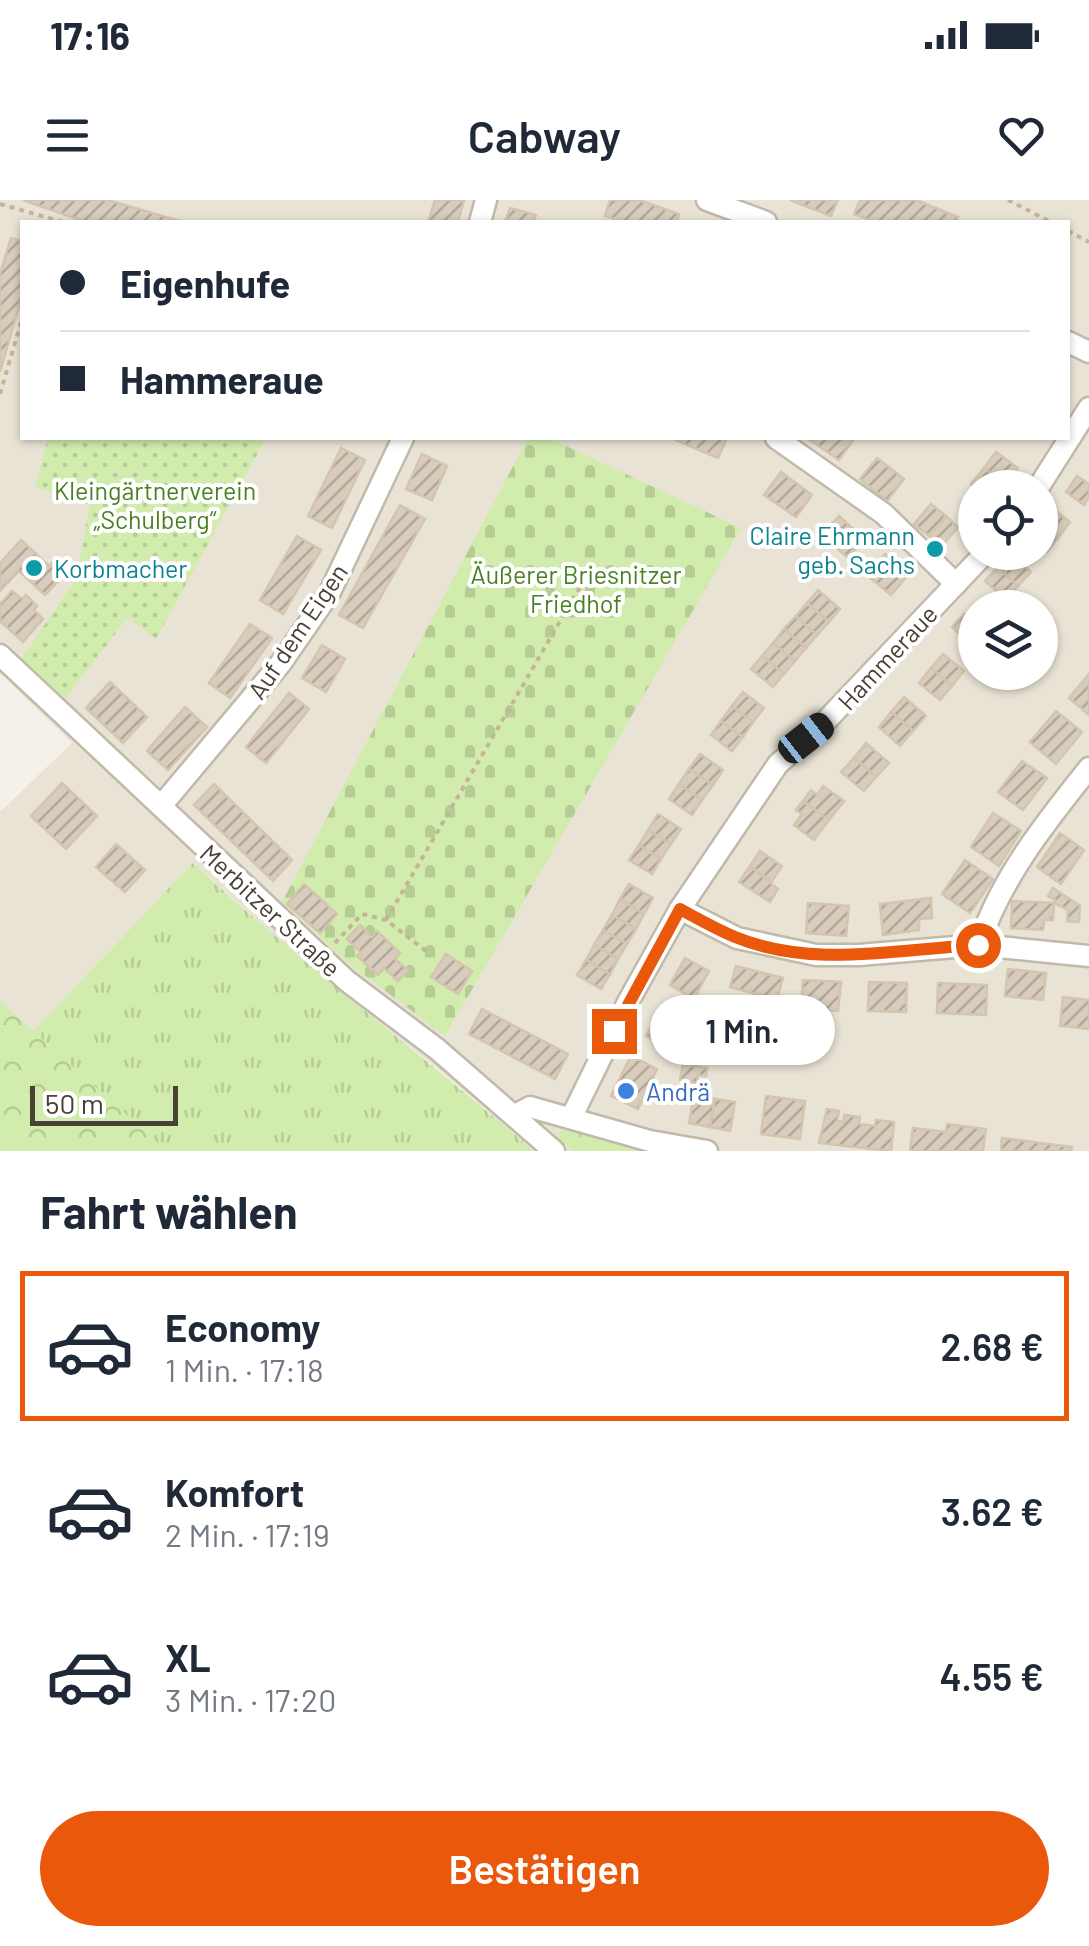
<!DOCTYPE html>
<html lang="de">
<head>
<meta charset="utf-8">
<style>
  body { margin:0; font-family:Barlow,sans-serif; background:#f6f6f7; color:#1f2937; height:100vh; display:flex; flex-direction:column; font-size:38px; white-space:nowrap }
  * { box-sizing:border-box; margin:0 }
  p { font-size:32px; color:#747a83 }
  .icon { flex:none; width:55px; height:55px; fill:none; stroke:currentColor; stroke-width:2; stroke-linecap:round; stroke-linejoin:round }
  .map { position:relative; height:951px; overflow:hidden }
  .panel { display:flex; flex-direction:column; background:#fff; flex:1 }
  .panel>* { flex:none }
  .top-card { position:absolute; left:20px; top:20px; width:1050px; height:220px; border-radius:0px; box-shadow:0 2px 8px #0004; display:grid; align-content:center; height:220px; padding:0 40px; background:#fff }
  .buttons { position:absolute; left:958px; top:270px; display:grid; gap:20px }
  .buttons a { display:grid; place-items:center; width:100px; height:100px; border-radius:50%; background:#fff; box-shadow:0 2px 8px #0004; font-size:50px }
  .scale { position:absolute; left:30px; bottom:25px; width:148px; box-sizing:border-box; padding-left:10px; border:5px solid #494136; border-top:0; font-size:28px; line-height:35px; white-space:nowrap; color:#494136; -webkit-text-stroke:8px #fff; paint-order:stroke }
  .end { position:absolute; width:45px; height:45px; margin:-22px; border:12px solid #ea580c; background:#fff; box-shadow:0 0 0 5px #fff }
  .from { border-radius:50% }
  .bubble { position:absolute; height:70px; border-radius:35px; background:#fff; box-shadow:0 2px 8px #0004; font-size:32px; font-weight:600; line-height:70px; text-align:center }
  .car { position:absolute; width:30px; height:60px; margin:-30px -15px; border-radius:12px; box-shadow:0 0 8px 2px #0007; background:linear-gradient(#222 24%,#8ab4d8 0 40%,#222 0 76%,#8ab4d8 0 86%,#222 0) }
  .top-card b { display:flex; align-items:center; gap:35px; height:95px; font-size:38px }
  .top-card b+b { border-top:2px solid #e0e1e3 }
  .top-card i { width:25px; height:25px; background:#1f2937 }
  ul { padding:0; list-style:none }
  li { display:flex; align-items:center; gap:30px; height:150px; margin:0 20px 15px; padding:0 20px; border:5px solid transparent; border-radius:0px }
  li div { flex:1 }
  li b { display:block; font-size:38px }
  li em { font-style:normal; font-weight:600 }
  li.selected { border-color:#ea580c }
  li>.icon { width:90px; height:90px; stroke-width:1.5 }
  h2 { padding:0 40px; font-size:45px; line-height:120px }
  .primary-button { display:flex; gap:20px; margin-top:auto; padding:20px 40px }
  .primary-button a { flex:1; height:115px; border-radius:60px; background:#ea580c; color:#fff; font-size:40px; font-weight:600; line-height:115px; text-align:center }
  .status { display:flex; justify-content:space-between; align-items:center; height:70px; padding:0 50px; background:#fff; direction:ltr }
  .status svg { height:28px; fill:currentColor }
  header { display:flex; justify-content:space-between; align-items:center; height:130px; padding:0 40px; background:#fff; font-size:45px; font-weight:600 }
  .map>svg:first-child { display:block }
</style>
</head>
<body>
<div class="status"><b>17:16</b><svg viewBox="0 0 49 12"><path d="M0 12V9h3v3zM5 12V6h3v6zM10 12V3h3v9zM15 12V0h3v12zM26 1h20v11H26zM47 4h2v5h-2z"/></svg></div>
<header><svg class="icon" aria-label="menu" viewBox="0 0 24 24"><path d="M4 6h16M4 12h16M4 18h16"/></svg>Cabway<svg class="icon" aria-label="heart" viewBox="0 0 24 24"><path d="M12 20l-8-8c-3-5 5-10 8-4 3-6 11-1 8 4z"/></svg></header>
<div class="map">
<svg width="1089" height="951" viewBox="0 0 1089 951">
  <defs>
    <pattern id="grass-tufts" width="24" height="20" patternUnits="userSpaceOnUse" patternTransform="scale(2.5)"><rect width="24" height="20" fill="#d1ecad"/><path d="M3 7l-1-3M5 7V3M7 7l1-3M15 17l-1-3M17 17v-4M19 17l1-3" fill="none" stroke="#b5cc95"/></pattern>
    <pattern id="forest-crowns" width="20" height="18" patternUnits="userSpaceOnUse" patternTransform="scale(2.5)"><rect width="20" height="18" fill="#d1ecad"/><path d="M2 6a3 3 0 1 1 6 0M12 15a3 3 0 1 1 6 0" fill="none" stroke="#b5cc95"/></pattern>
    <pattern id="cemetery-stones" width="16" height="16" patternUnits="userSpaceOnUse" patternTransform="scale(2.5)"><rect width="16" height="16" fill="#d1ecad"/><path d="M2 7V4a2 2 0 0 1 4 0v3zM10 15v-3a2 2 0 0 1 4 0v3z" fill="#b5cc95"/></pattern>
    <pattern id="garden-dots" width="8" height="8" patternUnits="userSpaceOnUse" patternTransform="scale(2.5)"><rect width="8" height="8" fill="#d1ecad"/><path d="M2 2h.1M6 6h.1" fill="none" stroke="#b5cc95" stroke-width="1.8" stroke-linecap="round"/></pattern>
    <pattern id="building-hatch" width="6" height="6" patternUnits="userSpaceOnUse" patternTransform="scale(2.5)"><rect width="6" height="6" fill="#d8cdbc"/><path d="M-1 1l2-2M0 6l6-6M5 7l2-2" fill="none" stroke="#b1a89a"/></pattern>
  </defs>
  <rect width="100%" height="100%" fill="#f5f1e8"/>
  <path fill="#e9e3d5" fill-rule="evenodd" d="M0,0h1089v951h-555l-91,-78 -131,-104 -119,-106 -161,169 -32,-31v-189l72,-69 -72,-70zM22,22h1046v216h-1046zM975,288h65v64h-65zM975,408h65v64h-65z"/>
  <path fill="url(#grass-tufts)" d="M193,663c109,101 228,191 341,288h-367l-135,-119z"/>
  <g fill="url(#forest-crowns)">
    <polygon points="0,801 167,951 0,951"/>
    <polygon points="567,927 659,951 573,951 560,940 558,933"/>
  </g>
  <polygon fill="url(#cemetery-stones)" points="528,238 549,238 741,328 445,836 351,765 282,702"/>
  <polygon fill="url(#garden-dots)" points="48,238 266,238 156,439 128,417 65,499 21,459 76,379 90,305 35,287"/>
  <g fill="url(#building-hatch)" stroke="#d3c5af" stroke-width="2.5">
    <polygon points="23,0 108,0 183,22 85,22"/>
    <polygon points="435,0 464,0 458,22 428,22"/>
    <polygon points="610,0 639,0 679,14 677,22 625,22 605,16"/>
    <polygon points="790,0 838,0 831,16"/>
    <polygon points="860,0 916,0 958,17 956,22 876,22 854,14"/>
    <polygon points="510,8 536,15 533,22 505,22"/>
    <polygon points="11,38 22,41 22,96 0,172 0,74"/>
    <polygon points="671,238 727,238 718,258"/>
    <polygon points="807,238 853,238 854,239 839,260"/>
    <polygon points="341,248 365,260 332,328 308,316"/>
    <polygon points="996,252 1018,268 1005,284 984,268"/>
    <polygon points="422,254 447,266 432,300 406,289"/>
    <polygon points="877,258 904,279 887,301 860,279"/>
    <polygon points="984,268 1005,284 1003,288 976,288 971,284"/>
    <polygon points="781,272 812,295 796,317 764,295"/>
    <polygon points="1077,276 1089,284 1089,297 1084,305 1066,292"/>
    <polygon points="931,304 946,316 929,336 914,324"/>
    <polygon points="400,305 425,319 363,428 339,415"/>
    <polygon points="1048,305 1070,322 1059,337 1040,323 1040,316"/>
    <polygon points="839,316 864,339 848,358 822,335"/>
    <polygon points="946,316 958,327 941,347 929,336"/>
    <polygon points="1040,323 1059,337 1047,352 1040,346"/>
    <polygon points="297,336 321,350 283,414 260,400"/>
    <polygon points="21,340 49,366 57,357 70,369 45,395 19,371 0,391 0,363"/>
    <polygon points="1010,353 1031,372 1018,386 998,367"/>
    <polygon points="885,354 909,374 891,395 867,375"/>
    <polygon points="998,367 1018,386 1006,400 985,381"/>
    <polygon points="818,390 840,409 829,422 807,403"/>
    <polygon points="12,391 22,399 26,395 37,406 34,410 43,419 23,442 0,421 0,404"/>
    <polygon points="807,403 829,422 817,435 796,416"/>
    <polygon points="964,414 975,425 973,448 952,427"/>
    <polygon points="796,416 817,435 806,448 784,429"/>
    <polygon points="250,424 272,438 230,498 209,483"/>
    <polygon points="784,429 806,448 795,461 773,443"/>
    <polygon points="773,443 795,461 784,474 762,456"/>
    <polygon points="322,445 345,459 326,492 302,478"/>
    <polygon points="943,454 964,471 952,486 931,468"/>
    <polygon points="762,456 784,474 773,487 751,469"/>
    <polygon points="931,468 952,486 940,500 919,483"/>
    <polygon points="1089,474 1089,515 1069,498"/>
    <polygon points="110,482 147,517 123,543 86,508"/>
    <polygon points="743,492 764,508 753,522 732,506"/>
    <polygon points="289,493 309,509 266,563 246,547"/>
    <polygon points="904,497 926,516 913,531 891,512"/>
    <polygon points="732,506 753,522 743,537 721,521"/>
    <polygon points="185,507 207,527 168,570 147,551"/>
    <polygon points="1056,511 1082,532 1056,564 1030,542"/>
    <polygon points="891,512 913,531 900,546 879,527"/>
    <polygon points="721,521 743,537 732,551 711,535"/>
    <polygon points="866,543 889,563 876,577 854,558"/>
    <polygon points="700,554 723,570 713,585 689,569"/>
    <polygon points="854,558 876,577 864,591 841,572"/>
    <polygon points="1022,561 1047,578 1023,610 998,592"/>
    <polygon points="689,569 713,585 702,600 679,584"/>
    <polygon points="62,583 97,616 66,649 31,616"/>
    <polygon points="214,584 292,660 273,681 194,605"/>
    <polygon points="679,584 702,600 692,615 669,599"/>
    <polygon points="823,586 844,601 829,620 803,601 811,590 817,595"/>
    <polygon points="803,601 829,620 814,640 794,625 802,614 796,610"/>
    <polygon points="993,613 1021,631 999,666 971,647"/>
    <polygon points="658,614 681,629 671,644 648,630"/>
    <polygon points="648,630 671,644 661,659 639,645"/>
    <polygon points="1060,633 1084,650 1061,684 1037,667"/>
    <polygon points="116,644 145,670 125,692 96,667"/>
    <polygon points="639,645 661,659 652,674 629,660"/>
    <polygon points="760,651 782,666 772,681 750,666"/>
    <polygon points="965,660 993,679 970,713 942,694"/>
    <polygon points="750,666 778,689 770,702 739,682"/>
    <polygon points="304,684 337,714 320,733 287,704"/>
    <polygon points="629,684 653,698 644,714 620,699"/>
    <polygon points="1053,688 1080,706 1079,722 1067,721 1068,710 1054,703 1055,700 1048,696"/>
    <polygon points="931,698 932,718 919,719 919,730 883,735 880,704"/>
    <polygon points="620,699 644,714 636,729 612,715"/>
    <polygon points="1012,701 1054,703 1053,720 1044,720 1043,730 1011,728"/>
    <polygon points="808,703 849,706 846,736 806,733"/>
    <polygon points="612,715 636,729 627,744 603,730"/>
    <polygon points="360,725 372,737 377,731 400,753 395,759 408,770 398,781 384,768 378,775 357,756 361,752 347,739"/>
    <polygon points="603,730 627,744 618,759 594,745"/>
    <polygon points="594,745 618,759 610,774 586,760"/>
    <polygon points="446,754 472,771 458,794 431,777"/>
    <polygon points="685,758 709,771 694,799 670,785"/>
    <polygon points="586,760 610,774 601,789 577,775"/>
    <polygon points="736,766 783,778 777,800 730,787"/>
    <polygon points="1008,769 1046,773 1043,800 1005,796"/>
    <polygon points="803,780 841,782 838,811 801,808"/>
    <polygon points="869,782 907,783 906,812 868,811"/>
    <polygon points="938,783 987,785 986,815 937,813"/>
    <polygon points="1063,797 1089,800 1089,829 1060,826"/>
    <polygon points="482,809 568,854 555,879 469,834"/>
    <polygon points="657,816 694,834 689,843 683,840 674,856 653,844 655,841 646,836"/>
    <polygon points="631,856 657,869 638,909 611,896"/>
    <polygon points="683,864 707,868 706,876 698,875 697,883 680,880"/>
    <polygon points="694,894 715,899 710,927 689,923"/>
    <polygon points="766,896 805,901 800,939 761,934"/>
    <polygon points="715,899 735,902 730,931 710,927"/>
    <polygon points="827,909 839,911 837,921 844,922 844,915 860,917 859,924 875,926 876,920 894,922 891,951 819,943"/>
    <polygon points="947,924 986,929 983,951 910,951 913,928 946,932"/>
    <polygon points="1002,938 1072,947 1071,951 1001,951"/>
  </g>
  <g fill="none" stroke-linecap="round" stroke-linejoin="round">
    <defs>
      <g id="minor">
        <polyline points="707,0 766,22"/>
        <polyline points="480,22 486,0"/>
        <polyline points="1068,142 1089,152"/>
        <polyline points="776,238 884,314 956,384"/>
        <polyline points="1038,288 1089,208"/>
        <polyline points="0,455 347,781 437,849 554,951"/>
        <polyline points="161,606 281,463 330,392 403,238"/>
        <polyline points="680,709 737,738 816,755 859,755 979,745 1089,756"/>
        <path d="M979,745c21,-66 67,-123 110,-177"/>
        <polyline points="515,915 530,907 650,941 707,951"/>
        <polyline points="571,918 628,802 680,709 778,564 822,525 986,352"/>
      </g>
    </defs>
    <use href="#minor" stroke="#c1b9a9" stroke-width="25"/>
    <g stroke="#c4b599" stroke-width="4" stroke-dasharray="5 5" stroke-linecap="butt">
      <polyline points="1008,0 1051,22"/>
      <polyline points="0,4 63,22"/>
      <polyline points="1068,31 1089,42"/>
      <polyline points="0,194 22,119"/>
      <polyline points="386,720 583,382"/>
      <polyline points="335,743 362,714 386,720 430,754"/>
    </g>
    <use href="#minor" stroke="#fff" stroke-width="20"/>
  </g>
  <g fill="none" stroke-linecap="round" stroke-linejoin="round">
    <path stroke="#ea580c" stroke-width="12" d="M614,831l66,-122c18,10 36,20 55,28 78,32 162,12 243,8"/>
  </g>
  <g fill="#0f9aa8" stroke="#fff" stroke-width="4">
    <circle cx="935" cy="349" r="10"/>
    <circle cx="34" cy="368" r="10"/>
  </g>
  <circle fill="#3f7fe0" stroke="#fff" stroke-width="4" cx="626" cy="891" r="10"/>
  <g text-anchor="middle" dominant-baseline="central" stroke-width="8" stroke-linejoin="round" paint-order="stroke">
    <g font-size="25" fill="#488023" stroke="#fff">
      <text x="155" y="290">Kleingärtnerverein<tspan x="155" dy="29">„Schulberg“</tspan></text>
      <text x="576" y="374">Äußerer Briesnitzer<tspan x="576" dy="29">Friedhof</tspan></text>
    </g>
    <g font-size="25" fill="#0d838f" stroke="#fff" text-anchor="end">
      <text x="915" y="335">Claire Ehrmann<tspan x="915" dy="29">geb. Sachs</tspan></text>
      <text x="54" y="368" text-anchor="start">Korbmacher</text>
    </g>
    <g font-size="25" fill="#494136" stroke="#fff">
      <text transform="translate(297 431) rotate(-56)">Auf dem Eigen</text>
      <text transform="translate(887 457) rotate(-47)">Hammeraue</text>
      <text transform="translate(271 710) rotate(43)">Merbitzer Straße</text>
    </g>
    <g font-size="25" fill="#366cbe" stroke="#fff" text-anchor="start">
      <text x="646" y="891">Andrä</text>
    </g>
  </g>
</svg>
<div class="buttons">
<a><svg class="icon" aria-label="locate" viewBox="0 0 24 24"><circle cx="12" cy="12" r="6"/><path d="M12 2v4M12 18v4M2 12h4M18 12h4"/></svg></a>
<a><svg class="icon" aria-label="layers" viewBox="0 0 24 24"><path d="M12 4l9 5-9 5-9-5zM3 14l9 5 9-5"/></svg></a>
</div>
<div class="scale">50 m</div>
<i class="end from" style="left:978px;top:745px"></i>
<i class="end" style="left:614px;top:831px"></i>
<div class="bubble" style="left:650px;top:795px;width:185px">1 Min.</div>
<i class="car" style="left:806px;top:538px;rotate:52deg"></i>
<div class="top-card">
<b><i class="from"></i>Eigenhufe</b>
<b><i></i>Hammeraue</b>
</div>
</div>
<section class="panel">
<h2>Fahrt wählen</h2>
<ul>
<li class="selected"><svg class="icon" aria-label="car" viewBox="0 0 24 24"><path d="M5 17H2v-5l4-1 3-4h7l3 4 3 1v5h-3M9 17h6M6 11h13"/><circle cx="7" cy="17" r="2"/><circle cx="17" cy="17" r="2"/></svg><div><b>Economy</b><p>1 Min. · 17:18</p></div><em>2.68 €</em></li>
<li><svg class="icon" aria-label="car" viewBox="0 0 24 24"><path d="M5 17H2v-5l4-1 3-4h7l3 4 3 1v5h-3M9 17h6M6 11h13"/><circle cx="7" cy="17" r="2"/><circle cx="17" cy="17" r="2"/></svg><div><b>Komfort</b><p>2 Min. · 17:19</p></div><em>3.62 €</em></li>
<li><svg class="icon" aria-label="car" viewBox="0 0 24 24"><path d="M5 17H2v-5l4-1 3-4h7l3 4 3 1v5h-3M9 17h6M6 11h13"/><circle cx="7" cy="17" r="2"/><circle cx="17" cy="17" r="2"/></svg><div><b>XL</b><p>3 Min. · 17:20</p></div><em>4.55 €</em></li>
</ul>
<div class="primary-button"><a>Bestätigen</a></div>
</section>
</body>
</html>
